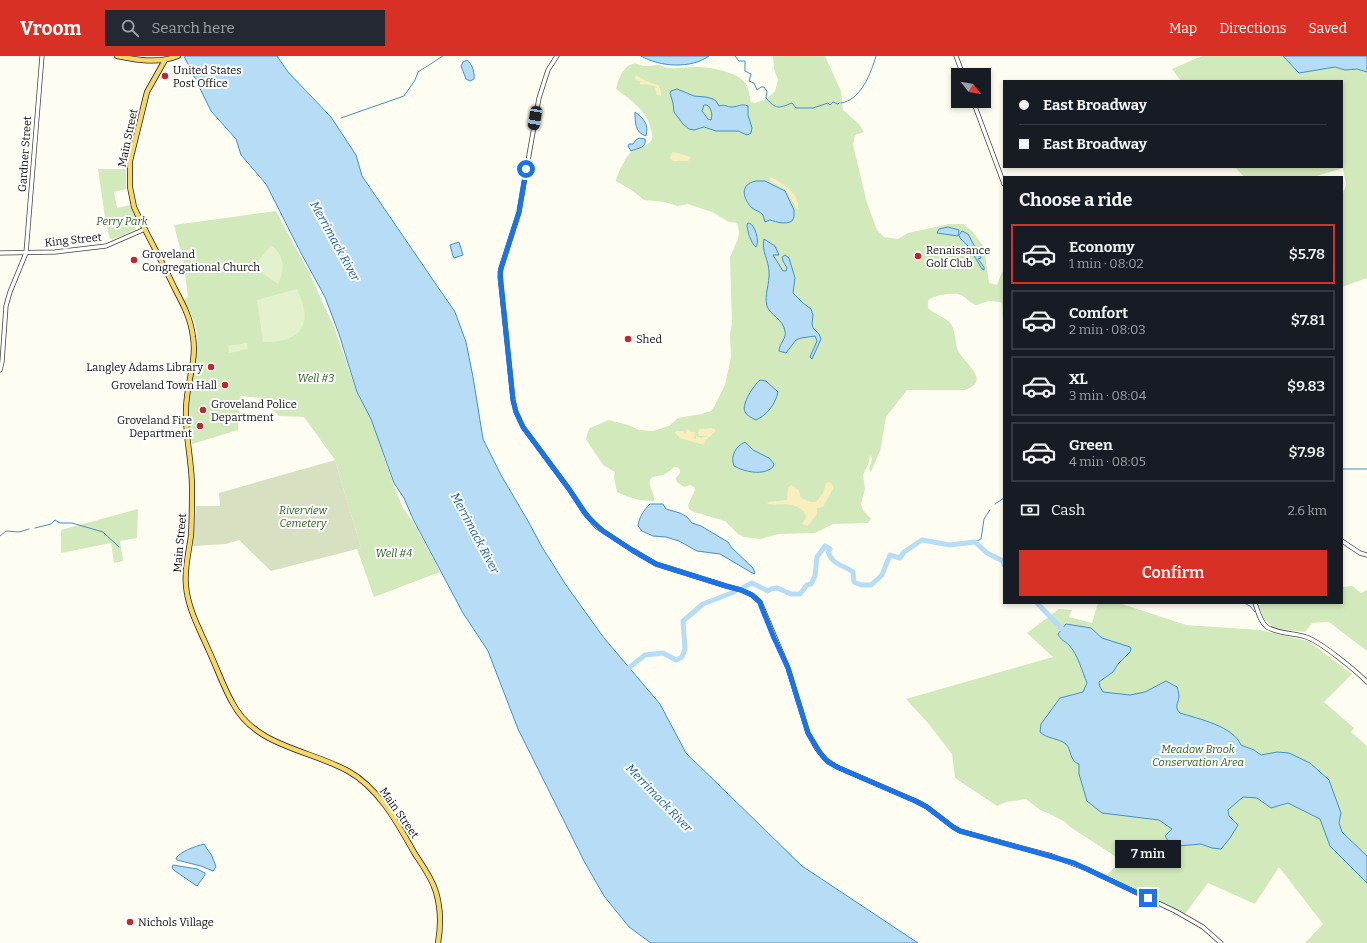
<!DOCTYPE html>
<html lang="en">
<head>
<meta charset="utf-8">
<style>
  body { margin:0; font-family:Bitter,serif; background:#242831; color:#f1f3f6; height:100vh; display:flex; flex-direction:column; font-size:15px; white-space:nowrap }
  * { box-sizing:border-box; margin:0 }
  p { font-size:13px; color:#9ea1a6 }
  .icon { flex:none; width:22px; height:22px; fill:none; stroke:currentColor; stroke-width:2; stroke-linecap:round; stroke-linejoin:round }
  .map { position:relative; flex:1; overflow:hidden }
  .details { position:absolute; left:1003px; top:120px; width:340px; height:428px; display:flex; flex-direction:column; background:#171b24; border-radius:0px; box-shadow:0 2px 6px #0003 }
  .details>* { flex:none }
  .top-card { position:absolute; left:1003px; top:24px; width:340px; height:88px; border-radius:0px; box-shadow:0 2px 6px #0003; display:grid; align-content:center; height:88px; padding:0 16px; background:#171b24 }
  .needle { width:26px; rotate:121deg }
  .tools { position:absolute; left:951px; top:12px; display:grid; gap:8px }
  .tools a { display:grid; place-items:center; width:40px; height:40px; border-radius:0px; background:#171b24; box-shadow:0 2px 6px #0003; font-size:20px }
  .end { position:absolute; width:18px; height:18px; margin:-9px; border:5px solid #1a73e8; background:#fff; box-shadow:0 0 0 2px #fff }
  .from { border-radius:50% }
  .bubble { position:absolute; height:28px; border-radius:0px; background:#171b24; box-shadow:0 2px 6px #0003; font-size:13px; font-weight:600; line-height:28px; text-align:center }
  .car { position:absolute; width:12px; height:24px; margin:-12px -6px; border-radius:5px; box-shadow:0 0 3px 1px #0007; background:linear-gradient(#222 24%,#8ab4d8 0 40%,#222 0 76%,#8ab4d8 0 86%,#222 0) }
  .top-card b { display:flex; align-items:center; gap:14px; height:38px; font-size:15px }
  .top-card b+b { border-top:1px solid #363941 }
  .top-card i { width:10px; height:10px; background:#f1f3f6 }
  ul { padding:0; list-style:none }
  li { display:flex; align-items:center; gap:12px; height:60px; margin:0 8px 6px; padding:0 8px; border:2px solid #363941; border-radius:0px }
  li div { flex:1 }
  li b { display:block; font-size:15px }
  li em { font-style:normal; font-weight:600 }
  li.active { border-color:#d93025 }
  li>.icon { width:36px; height:36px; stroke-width:1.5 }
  h2 { padding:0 16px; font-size:18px; line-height:48px }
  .pay { display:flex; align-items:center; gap:10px; height:44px; padding:0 16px; font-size:15px }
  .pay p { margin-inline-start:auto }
  .primary-button { display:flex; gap:8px; margin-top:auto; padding:8px 16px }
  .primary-button a { flex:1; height:46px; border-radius:0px; background:#d93025; color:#fff; font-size:16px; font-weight:600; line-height:46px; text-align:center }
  header { display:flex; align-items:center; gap:24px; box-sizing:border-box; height:56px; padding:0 20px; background:#d93025; color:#fff }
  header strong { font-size:19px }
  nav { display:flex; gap:22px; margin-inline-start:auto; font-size:14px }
  .search { width:280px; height:36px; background:#242831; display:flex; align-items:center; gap:10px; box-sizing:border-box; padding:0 14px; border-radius:0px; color:#9ea1a6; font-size:15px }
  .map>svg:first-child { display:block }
</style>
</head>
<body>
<header>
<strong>Vroom</strong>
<div class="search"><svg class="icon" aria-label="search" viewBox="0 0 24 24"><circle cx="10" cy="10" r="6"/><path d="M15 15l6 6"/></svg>Search here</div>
<nav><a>Map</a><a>Directions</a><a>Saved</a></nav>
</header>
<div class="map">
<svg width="1367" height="887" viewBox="0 0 1367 887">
  <rect width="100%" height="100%" fill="#fffcf1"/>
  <g fill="#d2e9bb">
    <path d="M773,0h52l16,35 2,19 16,14 5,8 -9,3 -2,10 14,58 10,27 7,7 14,2 10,-6 23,-5 18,-4h14l10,8 11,15 5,36 8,2 5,-13 2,-1v70l-2,-38 -1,-1 -13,-1 -11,4c-8,-2 -9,-6 -16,-10 -5,-3 -26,0 -31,4 -3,2 -2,6 -2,9 6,7 17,8 23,16 4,6 4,16 6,24 6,16 36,32 8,42h-58l-21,27 -6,34 -9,21 -2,-3 3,-10 -2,-4 -1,7 -6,13 2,14 -4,15 2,6 8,9 -3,4 -35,1 -18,9 -37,1 -18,5 -16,-2 -6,-3 -13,-13 -31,-9 -5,-3 -1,-4 7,-15 -1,-3 -4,-2 -6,2 -7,-5 -1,-4 4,-5v-3l-3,-3h-3c-3,3 -7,6 -11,8 -3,1 -7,1 -10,2 -9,5 3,16 1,24 -14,0 -25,-3 -37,-9l-3,-15 1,-5 -12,-7 -17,-26 2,-8 2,-3 19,-8 19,5 11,5 14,1 16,-5 9,-8 23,-4 10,-3 3,-4 11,-22 6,-28 -1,-23 2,-11 -2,-66 8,-18 1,-7 -2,-9 -8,-1 -17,-10 -24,-8 -10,2 -14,-4 -20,-2 -11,-9 -17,-10c0,-5 11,-26 15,-29 7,-4 17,-5 21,-13 1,-2 0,-6 -1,-9 -3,-18 -21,-31 -35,-41 2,-9 6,-21 16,-25 5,-2 9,2 14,2 4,0 9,-1 13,-1 4,1 8,3 12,3 7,1 14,-1 21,-1 13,-1 47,4 54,17 3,5 3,12 5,18l4,1 12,-4 8,-8 3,-11 -4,-11z"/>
    <polygon points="1202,0 1367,0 1367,222 1342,231 1342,140 1346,129 1343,112 1313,121 1244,121 1235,111 1342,111 1342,25 1181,25 1172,13"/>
    <path d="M98,113h28v20l-12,3 3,16 13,-3c7,15 15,22 -5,29 -5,2 -10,5 -15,5l-4,-15z"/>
    <path d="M276,155l34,63 24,53 23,66 14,26 22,65 10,24 10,14 27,50 -66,25 -17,-48 4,-1 -26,-88 -31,-43 -25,-1 -19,-18 -20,-2 -2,34 -46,14c-3,-19 -4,-38 -1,-58 2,-19 9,-38 5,-58 -2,-10 -8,-19 -12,-28l4,-3 -5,-37 -9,-35z"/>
    <polygon points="138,453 137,482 120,485 123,505 114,507 111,487 61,497 61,474"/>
    <polygon points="1352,530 1361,537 1367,534 1367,595 1329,566 1312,567 1305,576 1274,572 1263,562 1259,549 1265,547 1342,547 1342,531"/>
    <polygon points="1098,547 1119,547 1186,569 1260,574 1308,585 1352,618 1324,646 1354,672 1351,676 1367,690 1367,887 1305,887 1323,868 1279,811 1255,848 1208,827 1185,858 1107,819 1121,804 1070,771 1065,766 1048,757 1040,754 1026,743 1006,746 997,750 955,722 952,698 928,667 906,643 1053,601 1027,577 1059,553 1072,554 1069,561 1092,567"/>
  </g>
  <g fill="#faeebe">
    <polygon points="636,19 646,25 658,29 661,36 661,40 657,39 655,32 657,31 650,29 640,28 640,26 642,25 636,24 635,22"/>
    <path d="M673,96c1,0 15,4 18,5l-3,4h-9l-1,-3v3h-5l-3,-3 1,-4z"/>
    <path d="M771,121c11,6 30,18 27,32l-2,-1 -10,-18 -17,-10z"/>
    <polygon points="712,372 715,373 715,376 706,384 704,389 680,382 675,377 676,375 683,375 686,378 686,374 688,373 691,376 695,376 694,382 696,384 696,380 701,382 707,380 699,380 698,377 699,373"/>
    <path d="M830,426l4,5 -11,20 -6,1v6l-9,12 -6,-2c4,-5 6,-9 0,-14 -11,-9 -23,-4 -35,-6l2,-2 18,-2 1,-12 3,-3c6,3 10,6 9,12l10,5h6l7,-9 3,-10z"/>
  </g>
  <polygon fill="#d7e1c2" points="335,404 361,492 271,515 239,484 226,488 193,490 196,450 220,450 219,437"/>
  <g fill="#e4f1cd">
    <path d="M271,189c14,11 14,24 7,39l-24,-17z"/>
    <path d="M297,233c17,35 5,54 -34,53l-6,-42z"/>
    <polygon points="247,287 248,293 229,297 228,290"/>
  </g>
  <g fill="#b7ddf6" stroke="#3e91cc" fill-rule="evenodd">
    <polygon points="184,0 277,0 288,16 331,61 356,99 362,120 455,256 466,286 473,321 483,383 501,419 528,465 542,491 566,529 604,582 660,648 686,697 802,810 918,887 651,887 629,871 604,840 584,805 518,673 488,595 463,557 414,465 404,442 394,427 371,363 357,336 339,278 325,241 302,199 266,128 241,99 236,83 211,55"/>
    <path d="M641,0h68c-18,13 -49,11 -68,0z"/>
    <polygon points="1283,0 1367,0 1367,16 1357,13 1345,14 1335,11 1299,17"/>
    <path d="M467,4c5,3 8,13 7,19l-4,2 -4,-2 -5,-13 2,-4z"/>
    <path d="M677,33l17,7 12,1 7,2 3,2 3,5c7,-2 7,1 13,1 6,0 9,-4 16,-1v9l4,13 -1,5 -4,2 -9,-4h-22l-12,-4 -10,3 -5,-1 -6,-5 -9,-12 -1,-9 -3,-10 1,-2zM704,49h3c4,2 6,10 4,15l-3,-1 -6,-8z"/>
    <path d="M635,56c9,7 14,12 11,24 -11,-3 -11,-14 -11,-24z"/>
    <path d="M639,82l6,1c2,9 -7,9 -14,12l-3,-5 1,-2h4l3,-4z"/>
    <path d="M756,125h9l20,10 9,19v7l-2,4c-7,4 -15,1 -22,-1l-5,2 -2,-7c-3,-4 -7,-4 -11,-7 -9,-9 -13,-24 4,-27z"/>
    <path d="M749,167c6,2 11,18 7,24 -5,-3 -9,-17 -9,-23z"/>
    <polygon points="948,171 959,174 958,180 937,177 939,173"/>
    <polygon points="962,175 968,178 981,202 978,203 984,211 984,214 982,213 969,191 960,182 959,179"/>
    <path d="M764,183l11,7 4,9h-6l10,16h3l1,-3 -4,-7 -1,-4 3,-2 4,3 6,20 -2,15 10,10 8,6 2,6 -1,9 1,4 6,6 2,5 -9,20 -2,-2 7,-16 -2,-5 -14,2 -5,2 -10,13 -7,-2c0,-7 8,-13 6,-20 -2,-12 -15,-16 -18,-25 -3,-11 3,-23 2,-34 0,-11 -8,-22 -5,-33z"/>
    <polygon points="459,186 463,199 454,202 453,200 450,189"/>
    <path d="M760,324l6,1 12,11c-3,13 -11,23 -22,28 -4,-2 -9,-4 -11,-8 -4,-8 9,-27 15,-32z"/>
    <path d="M745,386l8,8 16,8 5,6 -1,3c-10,9 -28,5 -39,-1 -4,-10 2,-20 11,-24z"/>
    <path d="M650,448h13l3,5 14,4 7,4 5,6 9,3 27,16 4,6 21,20 2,5 -1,1 -34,-20 -23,-3 -18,-10 -13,-4 -13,-1 -11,-5 -4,-5c1,-9 6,-16 12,-22z"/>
    <path d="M1066,568l25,4 11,10 28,9 1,2 -1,3 -12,12 -5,8 -10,7 -4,3 1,5 3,5 27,3 15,-3 21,-11 11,6c1,3 2,7 2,10 -1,7 -5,10 1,16 19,6 53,13 61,32l13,5 7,5 16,-3 12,1 21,10 19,17 12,33 -2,10 3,9 25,24v27l-37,-37 -10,-27 -32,-16 -17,5 -14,-10 -14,-1 -15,13 1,6 9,9 -8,13 -9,11 -9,-1 -11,-4 -23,2 -9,-4 -4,-6 7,-7 -13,-9 -57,-7 -15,-12 -8,-27v-10c-10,-3 -7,-14 -13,-20 -8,-6 -19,-5 -26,-12l1,-8 19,-26 23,-6 4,-9c-5,-12 -9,-28 -18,-38 -5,-5 -7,-3 -11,-11z"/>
    <path d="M204,788l8,12 4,11 -3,4 -12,-5 -24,-6 -1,-2c7,-8 18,-11 28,-14z"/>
    <polygon points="173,809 197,813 205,817 205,819 197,830 175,815 172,812"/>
  </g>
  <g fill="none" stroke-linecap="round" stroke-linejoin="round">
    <g stroke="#3e91cc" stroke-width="1">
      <path d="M735,0l4,5h6v10l6,3 -2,7 5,2 3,7 4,-3h3l3,4 -1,7c10,12 13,10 26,5l4,5h17l15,-5 2,2 3,-3 5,2 1,-1"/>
      <path d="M841,47c20,-3 30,-30 35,-47"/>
      <polyline points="341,62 404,40 415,24 418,16 443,0"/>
      <polyline points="1342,413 1367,413"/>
      <polyline points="995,448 1004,442"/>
      <polyline points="35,472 51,468 55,464 60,467 72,467 103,476 119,491"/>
      <polyline points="0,480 6,475 19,476 29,473"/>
      <polyline points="975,486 981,483 984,463 990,454"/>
      <polyline points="1244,547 1250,550 1255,556"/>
    </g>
    <g stroke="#b7ddf6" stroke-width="5">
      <path d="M744,531l8,-4 16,8 3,-2 6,-1 14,6h9l7,-9 4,-1 4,-8 2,-19 8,-11 5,3 -2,2c3,13 15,14 25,21l1,10 7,3h10l11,-10 8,-20 10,3 4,-6 18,-12 28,5 25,-3 12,11 16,8 1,4"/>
      <polyline points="1037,547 1066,577"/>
      <polyline points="625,615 645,599 663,597 676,604 682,601 685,593 683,565 703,548 734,536"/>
    </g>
    <defs>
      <g id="minor">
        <polyline points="557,0 548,14 539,42 519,156 501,212 500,221 513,344 516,356 523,371 569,433 584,456 597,471 632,494 656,508 726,530 741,534 752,539 760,546 788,612 808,677 817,693 825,703 837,711 916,745 927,751 953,771 960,775 1052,800 1087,813 1175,855 1203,871 1221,887"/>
        <polyline points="956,0 963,19"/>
        <polyline points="973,45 1004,128"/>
        <polyline points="0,197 55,196 106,190 145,173"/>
        <polyline points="0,314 2,306 6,250 10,236 26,197 42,0"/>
        <polyline points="1342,485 1360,497 1367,499"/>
        <path d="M1255,547c3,8 5,19 12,24 11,7 27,6 39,10 15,5 49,33 61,45"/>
      </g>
      <g id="major">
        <path d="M117,0c20,4 41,8 61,0"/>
        <path d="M165,4l-18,32 -17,69v26l4,20c13,28 28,54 41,82 8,15 16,30 18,48 4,24 -7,48 -7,73 -1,26 6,51 6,77 0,16 0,32 -1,48 -2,17 -7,34 -5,51 2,23 14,44 23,65 8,17 14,35 23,51 23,45 76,47 116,69 31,17 50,53 67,83 8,12 17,24 21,38 5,17 5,34 2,51"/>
      </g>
    </defs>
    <use href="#minor" stroke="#424242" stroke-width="5"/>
    <use href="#major" stroke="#202020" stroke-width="6"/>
    <use href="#minor" stroke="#fff" stroke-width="3.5"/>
    <use href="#major" stroke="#f7d769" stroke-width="4.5"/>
  </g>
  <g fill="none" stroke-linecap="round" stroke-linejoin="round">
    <polyline stroke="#1a73e8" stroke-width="5" points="526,113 519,156 500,216 513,344 516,356 523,371 569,433 588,461 603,475 632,494 656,508 726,530 741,534 752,539 760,546 761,550 774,582 788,612 808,677 821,698 828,706 837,711 915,745 927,751 953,771 960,775 1074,807 1148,842"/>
  </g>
  <g fill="#bf282c" stroke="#fff" stroke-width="1.5">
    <circle cx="165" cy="20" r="4"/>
    <circle cx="918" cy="200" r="4"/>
    <circle cx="134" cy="204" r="4"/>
    <circle cx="628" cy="283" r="4"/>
    <circle cx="211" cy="311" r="4"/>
    <circle cx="225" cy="329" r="4"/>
    <circle cx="203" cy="354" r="4"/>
    <circle cx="200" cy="370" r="4"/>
    <circle cx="130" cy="866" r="4"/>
  </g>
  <g text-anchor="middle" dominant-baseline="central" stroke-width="4" stroke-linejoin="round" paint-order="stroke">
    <g font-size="11" fill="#0f0f0f" stroke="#fff" text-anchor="start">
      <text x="173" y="14">United States<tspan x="173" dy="13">Post Office</tspan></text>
      <text x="926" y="194">Renaissance<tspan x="926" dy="13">Golf Club</tspan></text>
      <text x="142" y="198">Groveland<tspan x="142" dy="13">Congregational Church</tspan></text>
      <text x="636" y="283">Shed</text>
      <text x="203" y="311" text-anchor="end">Langley Adams Library</text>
      <text x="217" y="329" text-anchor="end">Groveland Town Hall</text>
      <text x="211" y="348">Groveland Police<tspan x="211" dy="13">Department</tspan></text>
      <text x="192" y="364" text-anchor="end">Groveland Fire<tspan x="192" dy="13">Department</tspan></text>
      <text x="138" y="866">Nichols Village</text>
    </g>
    <g font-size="11" fill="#0f0f0f" stroke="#fff">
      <text transform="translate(128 82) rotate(-78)">Main Street</text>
      <text transform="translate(25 98) rotate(-86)">Gardner Street</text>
      <text transform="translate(73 184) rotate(-6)">King Street</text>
      <text transform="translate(180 487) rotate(-85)">Main Street</text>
      <text transform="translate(399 757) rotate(55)">Main Street</text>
    </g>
    <g font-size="11" font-style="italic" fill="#2d671f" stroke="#fff">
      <text x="122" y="165">Perry Park</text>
      <text x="316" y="322">Well #3</text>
      <text x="303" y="454">Riverview<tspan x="303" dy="13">Cemetery</tspan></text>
      <text x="394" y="497">Well #4</text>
      <text x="1198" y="693">Meadow Brook<tspan x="1198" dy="13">Conservation Area</tspan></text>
    </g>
    <g font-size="12" font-style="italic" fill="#1863a1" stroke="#fff">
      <text transform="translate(335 185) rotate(61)">Merrimack River</text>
      <text transform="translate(475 477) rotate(62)">Merrimack River</text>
      <text transform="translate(659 742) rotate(46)">Merrimack River</text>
    </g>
  </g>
</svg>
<div class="tools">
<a><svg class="needle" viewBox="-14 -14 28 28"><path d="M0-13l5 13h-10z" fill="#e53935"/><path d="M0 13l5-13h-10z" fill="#9ea1a6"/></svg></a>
</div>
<i class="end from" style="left:526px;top:113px"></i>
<i class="end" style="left:1148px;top:842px"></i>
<div class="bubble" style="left:1115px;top:784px;width:66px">7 min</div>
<i class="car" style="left:535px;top:62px;rotate:190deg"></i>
<div class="top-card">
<b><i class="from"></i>East Broadway</b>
<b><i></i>East Broadway</b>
</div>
<section class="details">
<h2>Choose a ride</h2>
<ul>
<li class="active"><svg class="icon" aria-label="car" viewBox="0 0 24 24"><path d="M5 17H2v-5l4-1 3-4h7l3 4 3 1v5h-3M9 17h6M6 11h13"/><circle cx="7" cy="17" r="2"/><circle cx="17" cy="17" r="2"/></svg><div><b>Economy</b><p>1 min · 08:02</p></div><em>$5.78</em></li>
<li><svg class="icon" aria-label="car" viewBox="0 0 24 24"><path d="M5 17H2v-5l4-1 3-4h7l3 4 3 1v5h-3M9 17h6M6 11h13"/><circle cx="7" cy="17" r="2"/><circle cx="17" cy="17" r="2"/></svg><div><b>Comfort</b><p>2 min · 08:03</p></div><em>$7.81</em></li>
<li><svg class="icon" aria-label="car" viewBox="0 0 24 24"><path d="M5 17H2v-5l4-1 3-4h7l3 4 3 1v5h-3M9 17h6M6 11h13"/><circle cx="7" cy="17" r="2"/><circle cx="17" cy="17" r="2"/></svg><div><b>XL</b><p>3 min · 08:04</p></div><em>$9.83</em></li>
<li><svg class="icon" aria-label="car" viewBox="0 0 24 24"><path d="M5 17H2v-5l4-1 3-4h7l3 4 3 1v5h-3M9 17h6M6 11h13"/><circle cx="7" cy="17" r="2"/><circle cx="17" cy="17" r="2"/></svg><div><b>Green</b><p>4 min · 08:05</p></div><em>$7.98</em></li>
</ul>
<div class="pay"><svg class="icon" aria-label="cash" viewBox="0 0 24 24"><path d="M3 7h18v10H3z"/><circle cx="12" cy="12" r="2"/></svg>Cash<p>2.6 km</p></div>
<div class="primary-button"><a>Confirm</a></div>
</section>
</div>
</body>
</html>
